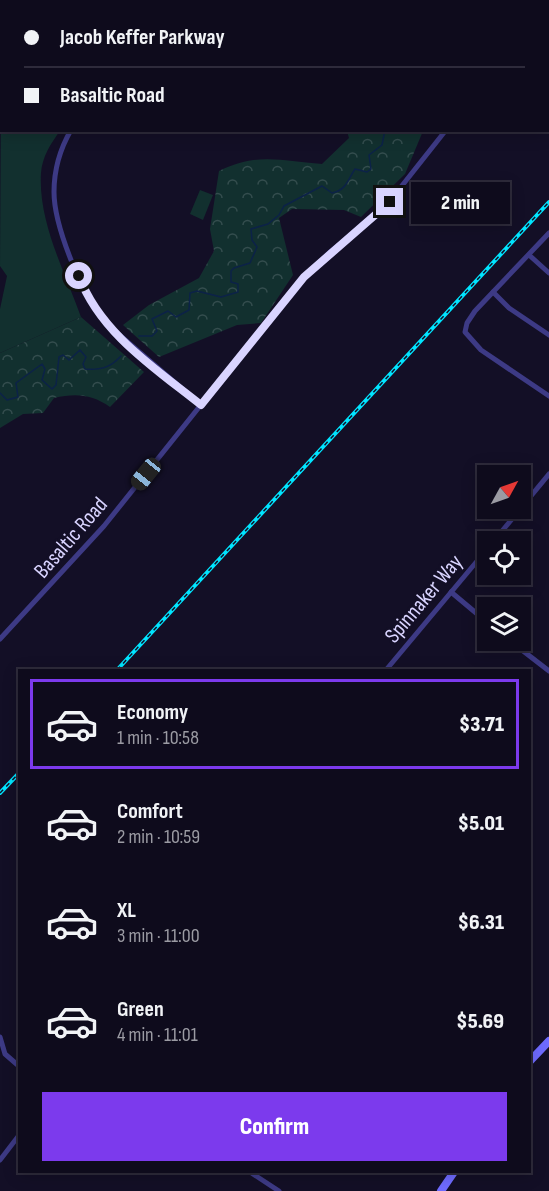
<!DOCTYPE html>
<html lang="en">
<head>
<meta charset="utf-8">
<style>
  body { margin:0; font-family:"Sofia Sans Condensed",sans-serif; background:#1c1929; color:#f1f3f6; height:100vh; display:flex; flex-direction:column; font-size:22px; white-space:nowrap }
  * { box-sizing:border-box; margin:0 }
  p { font-size:20px; color:#9b9ba3 }
  .icon { flex:none; width:33px; height:33px; fill:none; stroke:currentColor; stroke-width:2; stroke-linecap:round; stroke-linejoin:round }
  .map { position:relative; flex:1; overflow:hidden }
  .panel { position:absolute; left:18px; top:669px; width:513px; height:504px; display:flex; flex-direction:column; background:#0e0b1c; border-radius:0px; box-shadow:0 3px 15px #0003,0 0 0 2px #2e2b3b }
  .panel>* { flex:none }
  .top-card { position:absolute; left:0px; top:0px; width:549px; height:132px; box-shadow:0 3px 15px #0003,0 0 0 2px #2e2b3b; display:grid; align-content:center; height:132px; padding:0 24px; background:#0e0b1c }
  .needle { width:39px; rotate:50deg }
  .buttons { position:absolute; left:477px; top:465px; display:grid; gap:12px }
  .buttons a { display:grid; place-items:center; width:54px; height:54px; border-radius:0px; background:#0e0b1c; box-shadow:0 3px 15px #0003,0 0 0 2px #2e2b3b; font-size:30px }
  .end { position:absolute; width:27px; height:27px; margin:-14px; border:8px solid #d9d4ff; background:#111; box-shadow:0 0 0 3px #111 }
  .from { border-radius:50% }
  .bubble { position:absolute; height:42px; border-radius:0px; background:#0e0b1c; box-shadow:0 3px 15px #0003,0 0 0 2px #2e2b3b; font-size:20px; font-weight:800; line-height:42px; text-align:center }
  .car { position:absolute; width:18px; height:36px; margin:-18px -9px; border-radius:8px; box-shadow:0 0 4px 2px #0007; background:linear-gradient(#222 24%,#8ab4d8 0 40%,#222 0 76%,#8ab4d8 0 86%,#222 0) }
  .top-card b { display:flex; align-items:center; gap:21px; height:57px; font-size:22px }
  .top-card b+b { border-top:2px solid #2e2b3b }
  .top-card i { width:15px; height:15px; background:#f1f3f6 }
  ul { padding:10px 0 0; list-style:none }
  li { display:flex; align-items:center; gap:18px; height:90px; margin:0 12px 9px; padding:0 12px; border:3px solid transparent; border-radius:0px }
  li div { flex:1 }
  li b { display:block; font-size:22px }
  li em { font-style:normal; font-weight:800 }
  li.current { border-color:#7c3aed }
  li>.icon { width:54px; height:54px; stroke-width:1.5 }
  .primary-button { display:flex; gap:12px; margin-top:auto; padding:12px 24px }
  .primary-button a { flex:1; height:69px; border-radius:0px; background:#7c3aed; color:#fff; font-size:24px; font-weight:800; line-height:69px; text-align:center }
  .map>svg:first-child { display:block }
</style>
</head>
<body>
<div class="map">
<svg width="549" height="1191" viewBox="0 0 549 1191">
  <defs>
    <pattern id="forest-crowns" width="20" height="18" patternUnits="userSpaceOnUse" patternTransform="scale(1.5)"><rect width="20" height="18" fill="#12302f"/><path d="M2 6a3 3 0 1 1 6 0M12 15a3 3 0 1 1 6 0" fill="none" stroke="#344d4e"/></pattern>
  </defs>
  <rect width="100%" height="100%" fill="#130f26"/>
  <g fill="url(#forest-crowns)">
    <path d="M347,131h76l-18,43 -44,43 -17,-7 -52,-1 -13,9 14,57 -32,48 -24,2 -78,32 -36,-32 26,-20 50,-27 15,-27 -4,-22 9,-58c40,-19 60,-10 103,-7l27,-26z"/>
    <path d="M81,317l63,55 -34,35c-18,-13 -35,-14 -56,-9l-11,15 -20,1 -23,14v-75z"/>
  </g>
  <g fill="#12302f">
    <path d="M1,83l1,47 58,1c-9,12 -18,26 -19,42 -3,49 24,99 40,144l-81,36v-44l7,-33 -7,-10z"/>
    <polygon points="200,190 213,195 203,220 190,214"/>
  </g>
  <g fill="none" stroke-linecap="round" stroke-linejoin="round">
    <g stroke="#0c2248" stroke-width="1.5">
      <polyline points="28,2 30,0"/>
      <polyline points="393,2 393,0"/>
      <polyline points="0,48 2,47"/>
      <path d="M139,336h13l5,-5 -5,-12 16,-8 8,6 13,-7 1,-17 7,-2 24,6 17,-5v-8l-7,-2v-11l3,-3 16,-5 7,-16 -5,-7 -1,-11 17,-5 11,-9 5,-9 38,-20 10,7c15,-3 16,-14 23,-24l12,3 4,-3 -2,-14 13,-10 3,-15"/>
      <path d="M0,393l7,7 11,-3 -2,-14 26,-19 3,5 -3,11 10,9 4,-4 3,-28 4,-2 6,5 11,-10 6,7 -3,7 2,5c16,1 25,-1 36,-13"/>
    </g>
    <g stroke="#3d3a85" stroke-width="5">
      <polyline points="192,0 195,2"/>
      <polyline points="524,0 525,2"/>
      <polyline points="172,2 173,0"/>
      <polyline points="548,12 549,10"/>
      <path d="M71,130c-11,19 -17,39 -17,62 0,34 30,110 55,134l92,79"/>
      <polyline points="549,233 475,311 467,323 465,332 481,350 549,396"/>
      <polyline points="529,255 549,273"/>
      <polyline points="493,292 509,308 549,335"/>
      <polyline points="493,542 549,474"/>
      <polyline points="451,592 488,623"/>
      <polyline points="0,639 104,526 296,286 330,252 382,211 446,130"/>
      <polyline points="509,640 549,671"/>
      <polyline points="386,670 488,548"/>
      <polyline points="0,1037 5,1054 20,1067"/>
      <polyline points="0,1160 20,1134"/>
      <polyline points="250,1172 279,1191"/>
    </g>
    <g stroke="#6f6bff" stroke-width="8">
      <polyline points="530,1061 549,1041"/>
      <polyline points="441,1191 454,1172"/>
    </g>
    <defs>
      <g id="rail">
        <polyline points="117,670 549,202"/>
        <polyline points="0,793 20,772"/>
      </g>
    </defs>
    <use href="#rail" stroke="#00e5ff" stroke-width="4"/>
    <use href="#rail" stroke="#130f26" stroke-width="1.5" stroke-dasharray="4.5" stroke-linecap="butt"/>
  </g>
  <g fill="none" stroke-linecap="round" stroke-linejoin="round">
    <path stroke="#d9d4ff" stroke-width="8" d="M79,276c21,57 77,93 122,129l103,-128 86,-75"/>
  </g>
  <g text-anchor="middle" dominant-baseline="central" stroke-width="5" stroke-linejoin="round" paint-order="stroke">
    <g font-size="22" fill="#d9d4ff" stroke="#130f26">
      <text transform="translate(71 538) rotate(-49)">Basaltic Road</text>
      <text transform="translate(424 599) rotate(-50)">Spinnaker Way</text>
    </g>
  </g>
</svg>
<div class="buttons">
<a><svg class="needle" viewBox="-14 -14 28 28"><path d="M0-13l5 13h-10z" fill="#e53935"/><path d="M0 13l5-13h-10z" fill="#9b9ba3"/></svg></a>
<a><svg class="icon" aria-label="locate" viewBox="0 0 24 24"><circle cx="12" cy="12" r="6"/><path d="M12 2v4M12 18v4M2 12h4M18 12h4"/></svg></a>
<a><svg class="icon" aria-label="layers" viewBox="0 0 24 24"><path d="M12 4l9 5-9 5-9-5zM3 14l9 5 9-5"/></svg></a>
</div>
<i class="end from" style="left:79px;top:276px"></i>
<i class="end" style="left:390px;top:202px"></i>
<div class="bubble" style="left:411px;top:182px;width:99px">2 min</div>
<i class="car" style="left:146px;top:474px;rotate:219deg"></i>
<div class="top-card">
<b><i class="from"></i>Jacob Keffer Parkway</b>
<b><i></i>Basaltic Road</b>
</div>
<section class="panel">
<ul>
<li class="current"><svg class="icon" aria-label="car" viewBox="0 0 24 24"><path d="M5 17H2v-5l4-1 3-4h7l3 4 3 1v5h-3M9 17h6M6 11h13"/><circle cx="7" cy="17" r="2"/><circle cx="17" cy="17" r="2"/></svg><div><b>Economy</b><p>1 min · 10:58</p></div><em>$3.71</em></li>
<li><svg class="icon" aria-label="car" viewBox="0 0 24 24"><path d="M5 17H2v-5l4-1 3-4h7l3 4 3 1v5h-3M9 17h6M6 11h13"/><circle cx="7" cy="17" r="2"/><circle cx="17" cy="17" r="2"/></svg><div><b>Comfort</b><p>2 min · 10:59</p></div><em>$5.01</em></li>
<li><svg class="icon" aria-label="car" viewBox="0 0 24 24"><path d="M5 17H2v-5l4-1 3-4h7l3 4 3 1v5h-3M9 17h6M6 11h13"/><circle cx="7" cy="17" r="2"/><circle cx="17" cy="17" r="2"/></svg><div><b>XL</b><p>3 min · 11:00</p></div><em>$6.31</em></li>
<li><svg class="icon" aria-label="car" viewBox="0 0 24 24"><path d="M5 17H2v-5l4-1 3-4h7l3 4 3 1v5h-3M9 17h6M6 11h13"/><circle cx="7" cy="17" r="2"/><circle cx="17" cy="17" r="2"/></svg><div><b>Green</b><p>4 min · 11:01</p></div><em>$5.69</em></li>
</ul>
<div class="primary-button"><a>Confirm</a></div>
</section>
</div>
</body>
</html>
